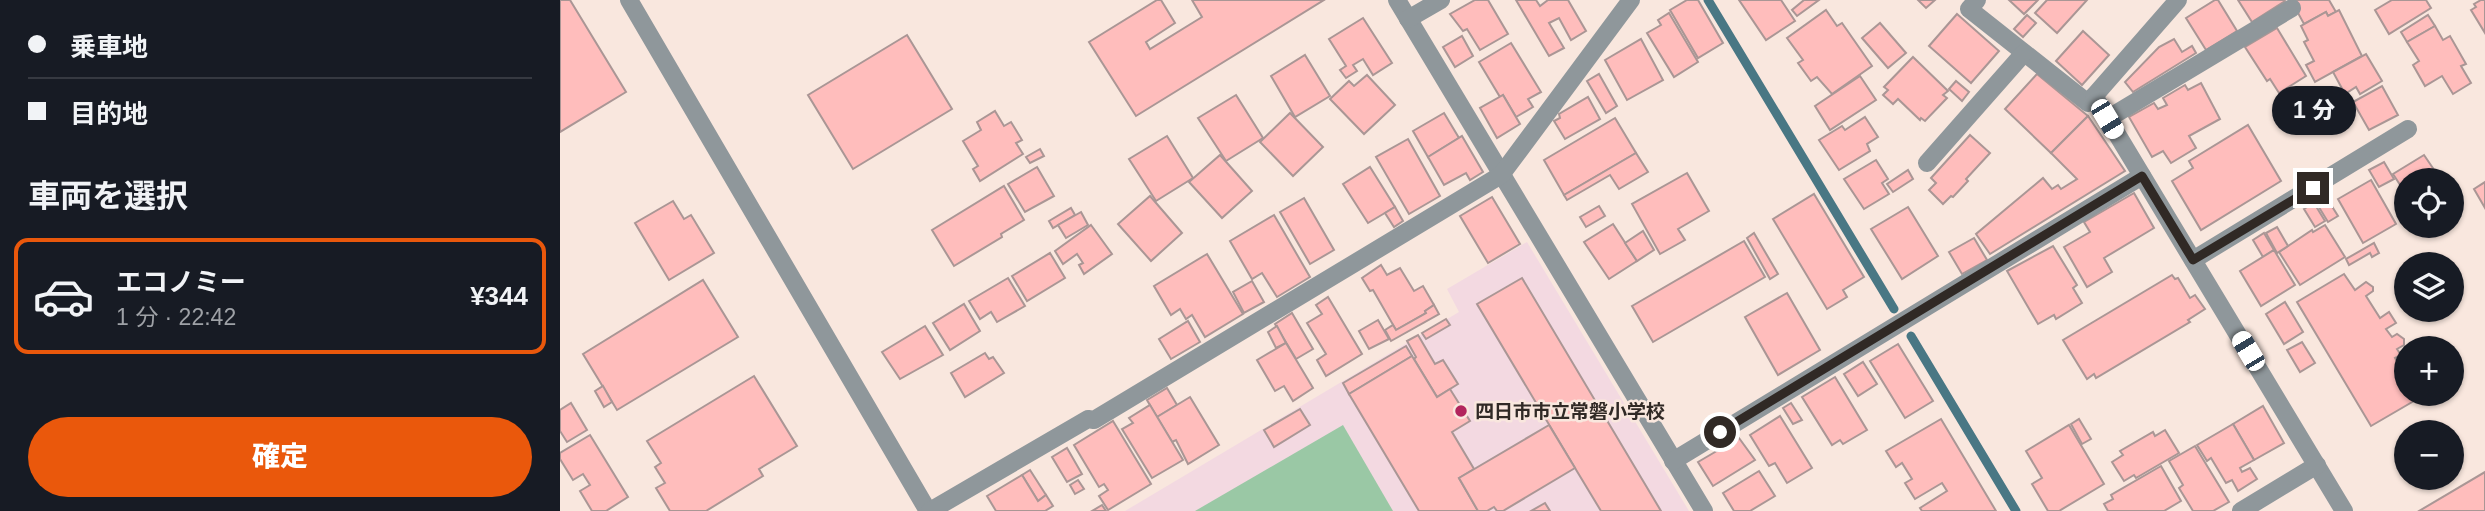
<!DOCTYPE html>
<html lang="ja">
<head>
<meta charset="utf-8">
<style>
  body { margin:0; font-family:Arial,"Noto Sans JP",sans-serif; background:#20242c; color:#f1f3f6; height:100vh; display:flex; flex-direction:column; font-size:26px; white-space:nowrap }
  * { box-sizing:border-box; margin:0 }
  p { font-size:23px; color:#9ea1a6 }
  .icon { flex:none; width:38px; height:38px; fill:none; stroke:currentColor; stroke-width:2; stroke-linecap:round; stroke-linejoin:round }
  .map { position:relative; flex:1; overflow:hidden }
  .details { display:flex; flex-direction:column; background:#171b24; width:560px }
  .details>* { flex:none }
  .top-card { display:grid; align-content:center; height:154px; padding:0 28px; background:#171b24 }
  .controls { position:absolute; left:1834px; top:168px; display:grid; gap:14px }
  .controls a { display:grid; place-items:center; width:70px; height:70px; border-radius:50%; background:#171b24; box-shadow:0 2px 5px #0004; font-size:35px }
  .end { position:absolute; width:32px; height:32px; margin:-16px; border:9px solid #302925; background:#fff; box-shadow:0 0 0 4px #fff }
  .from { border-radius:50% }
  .bubble { position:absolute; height:49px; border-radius:24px; background:#171b24; box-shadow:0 2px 5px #0004; font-size:23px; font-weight:800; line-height:49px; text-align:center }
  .car { position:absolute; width:21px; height:42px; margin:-21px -10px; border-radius:9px; box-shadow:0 0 5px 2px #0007; background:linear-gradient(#fff 24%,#345 0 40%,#fff 0 76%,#345 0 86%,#fff 0) }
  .top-card b { display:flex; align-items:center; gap:24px; height:66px; font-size:26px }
  .top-card b+b { border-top:2px solid #363941 }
  .top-card i { width:18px; height:18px; background:#f1f3f6 }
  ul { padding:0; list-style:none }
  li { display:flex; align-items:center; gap:21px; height:116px; margin:0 14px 10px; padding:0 14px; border:4px solid #363941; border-radius:14px }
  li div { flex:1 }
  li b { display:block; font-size:26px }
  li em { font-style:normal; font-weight:800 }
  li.active { border-color:#ea580c }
  li>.icon { width:63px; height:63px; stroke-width:1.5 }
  h2 { padding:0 28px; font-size:32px; line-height:84px }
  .cta { display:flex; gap:14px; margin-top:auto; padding:14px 28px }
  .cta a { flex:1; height:80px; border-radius:42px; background:#ea580c; color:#fff; font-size:28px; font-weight:800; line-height:80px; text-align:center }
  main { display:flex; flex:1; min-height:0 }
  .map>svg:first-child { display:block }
</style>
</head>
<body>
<main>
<section class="details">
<div class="top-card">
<b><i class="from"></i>乗車地</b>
<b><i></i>目的地</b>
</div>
<h2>車両を選択</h2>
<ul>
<li class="active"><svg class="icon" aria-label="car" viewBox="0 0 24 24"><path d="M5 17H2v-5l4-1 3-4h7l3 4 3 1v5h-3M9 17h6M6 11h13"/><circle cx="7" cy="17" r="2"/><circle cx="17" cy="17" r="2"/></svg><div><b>エコノミー</b><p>1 分 · 22:42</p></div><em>¥344</em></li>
</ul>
<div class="cta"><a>確定</a></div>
</section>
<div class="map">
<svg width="1925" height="511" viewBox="0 0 1925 511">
  <rect width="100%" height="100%" fill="#f9e7de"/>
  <polygon fill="#f3d9e1" points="967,242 1129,511 565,511 899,312 887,289"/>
  <polygon fill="#9ac8a5" points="783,425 833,511 635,511"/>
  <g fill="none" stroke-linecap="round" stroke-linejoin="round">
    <g stroke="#497784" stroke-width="9">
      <polyline points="1148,0 1334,309"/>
      <polyline points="1351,336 1456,511"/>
    </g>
  </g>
  <g fill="#ffbdbc" stroke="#aa9695" stroke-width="2">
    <polygon points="0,0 10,0 66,92 0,132"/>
    <polygon points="597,0 601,0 615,23 586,42 590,49 642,17 632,0 764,0 576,116 529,42"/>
    <polygon points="915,0 928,0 948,34 920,50 907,29 903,31 890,14"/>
    <polygon points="956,0 976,0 980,6 988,0 1008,0 1026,31 1011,40 999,18 989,23 1004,48 989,56"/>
    <polygon points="1127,0 1138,0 1163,43 1138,58 1110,10"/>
    <polygon points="1179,0 1221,0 1235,21 1206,40"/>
    <polygon points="1244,0 1259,0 1237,16 1232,10"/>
    <polygon points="1358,0 1375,0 1366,8"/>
    <polygon points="1449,0 1478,0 1464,14"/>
    <polygon points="1487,0 1527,0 1497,33 1475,13"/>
    <polygon points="1655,0 1658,0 1677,31 1646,50 1626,18"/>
    <polygon points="1678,0 1724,0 1725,1 1692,22"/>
    <polygon points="1736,0 1769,0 1776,12 1768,16 1766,12 1744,24 1732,2"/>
    <polygon points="1832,0 1866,0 1871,8 1829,34 1815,10"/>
    <polygon points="1921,0 1925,0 1925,33 1911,10 1916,7 1914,4"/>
    <polygon points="1266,10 1277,26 1282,23 1312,66 1272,94 1257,77 1251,81 1238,63 1243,60 1227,38"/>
    <polygon points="1779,10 1802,56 1755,82 1746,65 1754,61 1744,42 1748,40 1741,26 1766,12 1768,16"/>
    <polygon points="1109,13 1138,62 1114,77 1087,33 1101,25 1098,20"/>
    <polygon points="1397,14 1439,51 1411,83 1369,46"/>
    <polygon points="1467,15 1476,23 1463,37 1454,29"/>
    <polygon points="1868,15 1875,26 1847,42 1841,32"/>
    <polygon points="803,18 832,63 813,75 803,59 793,65 797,71 786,78 780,70 786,66 769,39"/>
    <polygon points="1320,23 1346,53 1328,68 1302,38"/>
    <polygon points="1875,26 1883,40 1890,36 1906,64 1901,66 1911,83 1893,94 1882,76 1865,86 1853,65 1859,61 1847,42"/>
    <polygon points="1717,28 1746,76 1719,93 1710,79 1707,81 1685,47"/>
    <polygon points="1523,31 1549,55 1522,85 1496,61"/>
    <polygon points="347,35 392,109 293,169 248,95"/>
    <polygon points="902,36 913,56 895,67 883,47"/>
    <polygon points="1081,39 1103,80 1067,100 1045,60"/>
    <polygon points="1614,39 1622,52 1632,46 1636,53 1573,92 1565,82 1599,47"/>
    <polygon points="951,43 981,92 968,99 973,107 956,117 943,95 940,97 919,62"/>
    <polygon points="1806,54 1822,81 1800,94 1796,87 1785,94 1773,72"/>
    <polygon points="745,55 770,96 735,117 711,76"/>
    <polygon points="1353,57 1388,91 1383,95 1387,98 1365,121 1361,118 1360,120 1338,99 1333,104 1323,95 1328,90 1324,87"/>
    <polygon points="1039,74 1057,106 1046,113 1027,81"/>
    <polygon points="1477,74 1528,116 1491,153 1445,109"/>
    <polygon points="807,75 835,105 804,134 770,99 789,81 794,86"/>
    <polygon points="1300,76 1316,100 1270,130 1255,106"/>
    <polygon points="1396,81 1409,92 1402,101 1389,89"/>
    <polygon points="1641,83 1660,119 1629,136 1636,148 1611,163 1603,151 1592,157 1569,117 1594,103 1598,109 1607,105 1603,98 1625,85 1628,90"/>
    <polygon points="1822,86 1838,115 1809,130 1793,102"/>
    <polygon points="676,95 703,138 666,161 638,118"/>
    <polygon points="943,95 960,124 937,138 920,108"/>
    <polygon points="1028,97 1040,119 1005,139 994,121 1000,118 999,114"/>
    <polygon points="435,111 444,126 451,122 462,140 456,143 463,154 420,181 413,169 418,166 403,141 421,130 417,122"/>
    <polygon points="730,113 763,147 733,176 700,142"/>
    <polygon points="884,113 899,138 868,157 853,131"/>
    <polygon points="1528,116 1565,171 1430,254 1416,234 1483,178 1492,189 1498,185 1501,189 1517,179 1491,153"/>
    <polygon points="1305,117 1318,137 1307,144 1310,151 1279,170 1259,140 1282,126 1285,130"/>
    <polygon points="1055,118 1076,153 1004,195 984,160"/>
    <polygon points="1688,125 1721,181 1641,230 1612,181 1633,168 1629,161"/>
    <polygon points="1410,135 1430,153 1406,179 1408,181 1393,197 1391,196 1383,204 1369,190 1376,183 1371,178"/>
    <polygon points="607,136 633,178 596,201 569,159"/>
    <polygon points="902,136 923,172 910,180 906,173 884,185 868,157"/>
    <polygon points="848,139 880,196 849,214 816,157"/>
    <polygon points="480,149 484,156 470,163 466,157"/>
    <polygon points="1076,153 1088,172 1059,189 1050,175 1007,200 1004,195"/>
    <polygon points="660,155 692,191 662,218 629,182"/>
    <polygon points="1864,155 1881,180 1846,180 1846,194 1833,174"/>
    <polygon points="1316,160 1328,179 1322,183 1329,194 1304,209 1284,179"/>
    <polygon points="1824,162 1834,179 1819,187 1809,170"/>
    <polygon points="477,167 494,196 465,212 448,184"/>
    <polygon points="810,167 835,207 808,223 783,184"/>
    <polygon points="1348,170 1353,179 1333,192 1327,184"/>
    <polygon points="1127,173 1149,211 1118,229 1125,240 1100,254 1072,204"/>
    <polygon points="1811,180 1836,224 1803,243 1778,199"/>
    <polygon points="1925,182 1925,208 1914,189"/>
    <polygon points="444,186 464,220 441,234 442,237 394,266 372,230"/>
    <polygon points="1574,193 1594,228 1544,258 1552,272 1527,287 1504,247 1530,232 1524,222"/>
    <polygon points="1254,194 1304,277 1283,290 1287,297 1267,309 1213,219"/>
    <polygon points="590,196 622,233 591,261 558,224"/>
    <polygon points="932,197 960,244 928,263 900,216"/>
    <polygon points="1766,197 1778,216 1768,222 1757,204"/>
    <polygon points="744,198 774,250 750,264 720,212"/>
    <polygon points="113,201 124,219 131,215 154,253 109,280 75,223"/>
    <polygon points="1754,203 1765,221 1755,227 1744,209"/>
    <polygon points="1039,206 1045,216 1026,227 1020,217"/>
    <polygon points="835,207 843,221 834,227 825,213"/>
    <polygon points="1348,207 1378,256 1342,279 1311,229"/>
    <polygon points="511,208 515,215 493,228 489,221"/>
    <polygon points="521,212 528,225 506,238 498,225"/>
    <polygon points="714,215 750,277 717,297 702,273 692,279 670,241"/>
    <polygon points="1053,224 1077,261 1049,279 1024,242"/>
    <polygon points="531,225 552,254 524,274 519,265 523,263 517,254 503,264 495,251"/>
    <polygon points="1765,225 1785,257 1740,285 1719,252 1752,230 1753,232"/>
    <polygon points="1717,227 1728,246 1717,253 1706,233"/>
    <polygon points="1083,231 1094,250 1077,261 1065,243"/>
    <polygon points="1194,233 1218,274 1210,279 1187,238"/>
    <polygon points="1704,233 1714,250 1703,257 1693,240"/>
    <polygon points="1414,238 1427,260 1402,274 1389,252"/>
    <polygon points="1184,241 1205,277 1093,342 1072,306"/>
    <polygon points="1814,243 1819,253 1812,257 1810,253 1789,265 1786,259"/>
    <polygon points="1493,246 1517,285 1513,288 1522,303 1496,319 1494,315 1478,324 1447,271"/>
    <polygon points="1714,250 1735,285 1701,306 1680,271"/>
    <polygon points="490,253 505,278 467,301 452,276"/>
    <polygon points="647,254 683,314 645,337 632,315 626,319 620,309 611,315 594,286"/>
    <polygon points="821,265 827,275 840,268 854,291 863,286 874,305 865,311 866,313 836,330 813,290 810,291 802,278"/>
    <polygon points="1784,274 1795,290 1806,282 1813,287 1813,291 1806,296 1820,318 1829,312 1836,323 1826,329 1832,337 1837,334 1844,339 1844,345 1837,349 1841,355 1835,358 1846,377 1846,394 1856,394 1859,398 1811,426 1737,302"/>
    <polygon points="1612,275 1615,279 1618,278 1630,298 1635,295 1645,309 1628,320 1630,322 1536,378 1534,374 1527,379 1503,340"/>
    <polygon points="448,278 465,306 437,322 431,312 420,319 409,301"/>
    <polygon points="962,278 1101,511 1041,511 1015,468 917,304"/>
    <polygon points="143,280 178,337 57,410 23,354"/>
    <polygon points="692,281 704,302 684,313 673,292"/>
    <polygon points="1227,293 1260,350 1218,375 1185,317"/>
    <polygon points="768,297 802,354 766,376 757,360 766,354 747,323 762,314 756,305"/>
    <polygon points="1725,302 1743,332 1724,344 1706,314"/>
    <polygon points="404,304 420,331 390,350 373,323"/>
    <polygon points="874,305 879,314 831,341 825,330 833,325 836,330 866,313 865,311"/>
    <polygon points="732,313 753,349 736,359 715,324"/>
    <polygon points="886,319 890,325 866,339 862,333"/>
    <polygon points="818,320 829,339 809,349 799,331"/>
    <polygon points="628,321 640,342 611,359 599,339"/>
    <polygon points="365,326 383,355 340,379 322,352"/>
    <polygon points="717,326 726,343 716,348 708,332"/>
    <polygon points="858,335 875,364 883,360 898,384 877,397 854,359 856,357 847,341"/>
    <polygon points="1742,342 1755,363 1740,372 1727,350"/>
    <polygon points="726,343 753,388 733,401 724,386 715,391 697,360"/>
    <polygon points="1338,344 1373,401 1345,418 1310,361"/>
    <polygon points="846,346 852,356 789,394 783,383"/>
    <polygon points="425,353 429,359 433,357 444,373 405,397 391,373"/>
    <polygon points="852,356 877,397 890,389 910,421 892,432 914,469 899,478 918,511 859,511 789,394"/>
    <polygon points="1303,362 1317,384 1298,396 1284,374"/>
    <polygon points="194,376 237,446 199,469 203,476 146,511 110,511 96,488 105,483 95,467 101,463 87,441"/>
    <polygon points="1275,377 1307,430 1283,444 1280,440 1272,445 1242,397"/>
    <polygon points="43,386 52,402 44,407 35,391"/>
    <polygon points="607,388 617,405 597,417 587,400"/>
    <polygon points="630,397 659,445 628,464 616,440 612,442 597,417"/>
    <polygon points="11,403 27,430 7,442 0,431 0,410"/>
    <polygon points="1231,403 1242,420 1233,424 1223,408"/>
    <polygon points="590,405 623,460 592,478 562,429 573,423 569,418"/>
    <polygon points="1703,406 1724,443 1694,460 1673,424"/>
    <polygon points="740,409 750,425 714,447 704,430"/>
    <polygon points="1220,416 1252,468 1227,483 1215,463 1209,466 1190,435"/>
    <polygon points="1381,419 1436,511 1362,511 1360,508 1387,491 1382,483 1355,499 1345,483 1352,479 1342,463 1336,467 1326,451"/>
    <polygon points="1519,419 1531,439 1522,444 1511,424"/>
    <polygon points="553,421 591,484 548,510 539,496 548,490 544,484 539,487 514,445"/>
    <polygon points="1673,424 1694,460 1680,468 1682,472 1690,468 1697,479 1678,491 1672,480 1666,483 1651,458 1647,461 1637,445"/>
    <polygon points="989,425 1015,468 943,511 937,511 934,507 927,511 918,511 899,478"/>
    <polygon points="1509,425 1544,484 1499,511 1488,511 1472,484 1482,478 1466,451"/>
    <polygon points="1605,430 1619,453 1576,478 1574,475 1564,481 1552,462 1563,455 1560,451 1593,432 1595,436"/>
    <polygon points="30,435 68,497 46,511 32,511 20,491 30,485 23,474 13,480 0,459 0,453"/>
    <polygon points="1179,438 1195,460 1153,486 1138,462"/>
    <polygon points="1635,446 1669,502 1653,511 1633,511 1619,488 1623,485 1609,461"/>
    <polygon points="507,448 522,474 507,482 492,457"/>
    <polygon points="1601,466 1621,501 1604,511 1548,511 1544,504 1553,499 1551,495"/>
    <polygon points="470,470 486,495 478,501 462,475"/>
    <polygon points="1199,471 1215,496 1190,511 1174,511 1163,493"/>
    <polygon points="1925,472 1925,511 1859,511"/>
    <polygon points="462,475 478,501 486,495 493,506 485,511 436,511 427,496"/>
    <polygon points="518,480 524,489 515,494 510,485"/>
    <polygon points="985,503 990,511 971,511"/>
    <polygon points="542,505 546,511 532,511"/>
  </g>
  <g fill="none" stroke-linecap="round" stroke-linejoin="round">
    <g stroke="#8f979b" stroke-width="18">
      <polyline points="69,0 368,511"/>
      <polyline points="837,0 1144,511"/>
      <polyline points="1417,0 1409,9 1528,103 1618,0"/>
      <polyline points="848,19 881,0"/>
      <polyline points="1534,96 1784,511"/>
      <polyline points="1547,119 1732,8"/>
      <polyline points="1367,163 1464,53"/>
      <polyline points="1633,260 1848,129"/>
      <polyline points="1113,461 1582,176"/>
      <polyline points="370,511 528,419 534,420 941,175 1071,0"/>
      <polyline points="1681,511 1757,465"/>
    </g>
  </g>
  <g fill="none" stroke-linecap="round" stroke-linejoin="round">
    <polyline stroke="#302925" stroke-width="9" points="1160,432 1582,176 1633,260 1753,188"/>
  </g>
  <circle fill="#b2255d" stroke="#f9e7de" stroke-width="2.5" cx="901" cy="411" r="7"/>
  <g text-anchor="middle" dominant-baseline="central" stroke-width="5" stroke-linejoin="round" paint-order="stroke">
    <g font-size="19" font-weight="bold" fill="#302925" stroke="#f9e7de" text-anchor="start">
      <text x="915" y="411">四日市市立常磐小学校</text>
    </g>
  </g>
</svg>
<div class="controls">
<a><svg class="icon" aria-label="locate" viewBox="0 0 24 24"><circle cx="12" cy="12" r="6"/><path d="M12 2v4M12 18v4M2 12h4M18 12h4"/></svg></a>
<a><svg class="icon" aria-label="layers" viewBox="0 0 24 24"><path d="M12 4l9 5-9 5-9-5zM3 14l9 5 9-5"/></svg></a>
<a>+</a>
<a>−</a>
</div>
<i class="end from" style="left:1160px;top:432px"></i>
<i class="end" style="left:1753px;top:188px"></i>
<div class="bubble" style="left:1712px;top:86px;width:84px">1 分</div>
<i class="car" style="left:1547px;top:119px;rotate:149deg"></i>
<i class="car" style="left:1688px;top:351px;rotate:329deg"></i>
</div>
</main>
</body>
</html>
